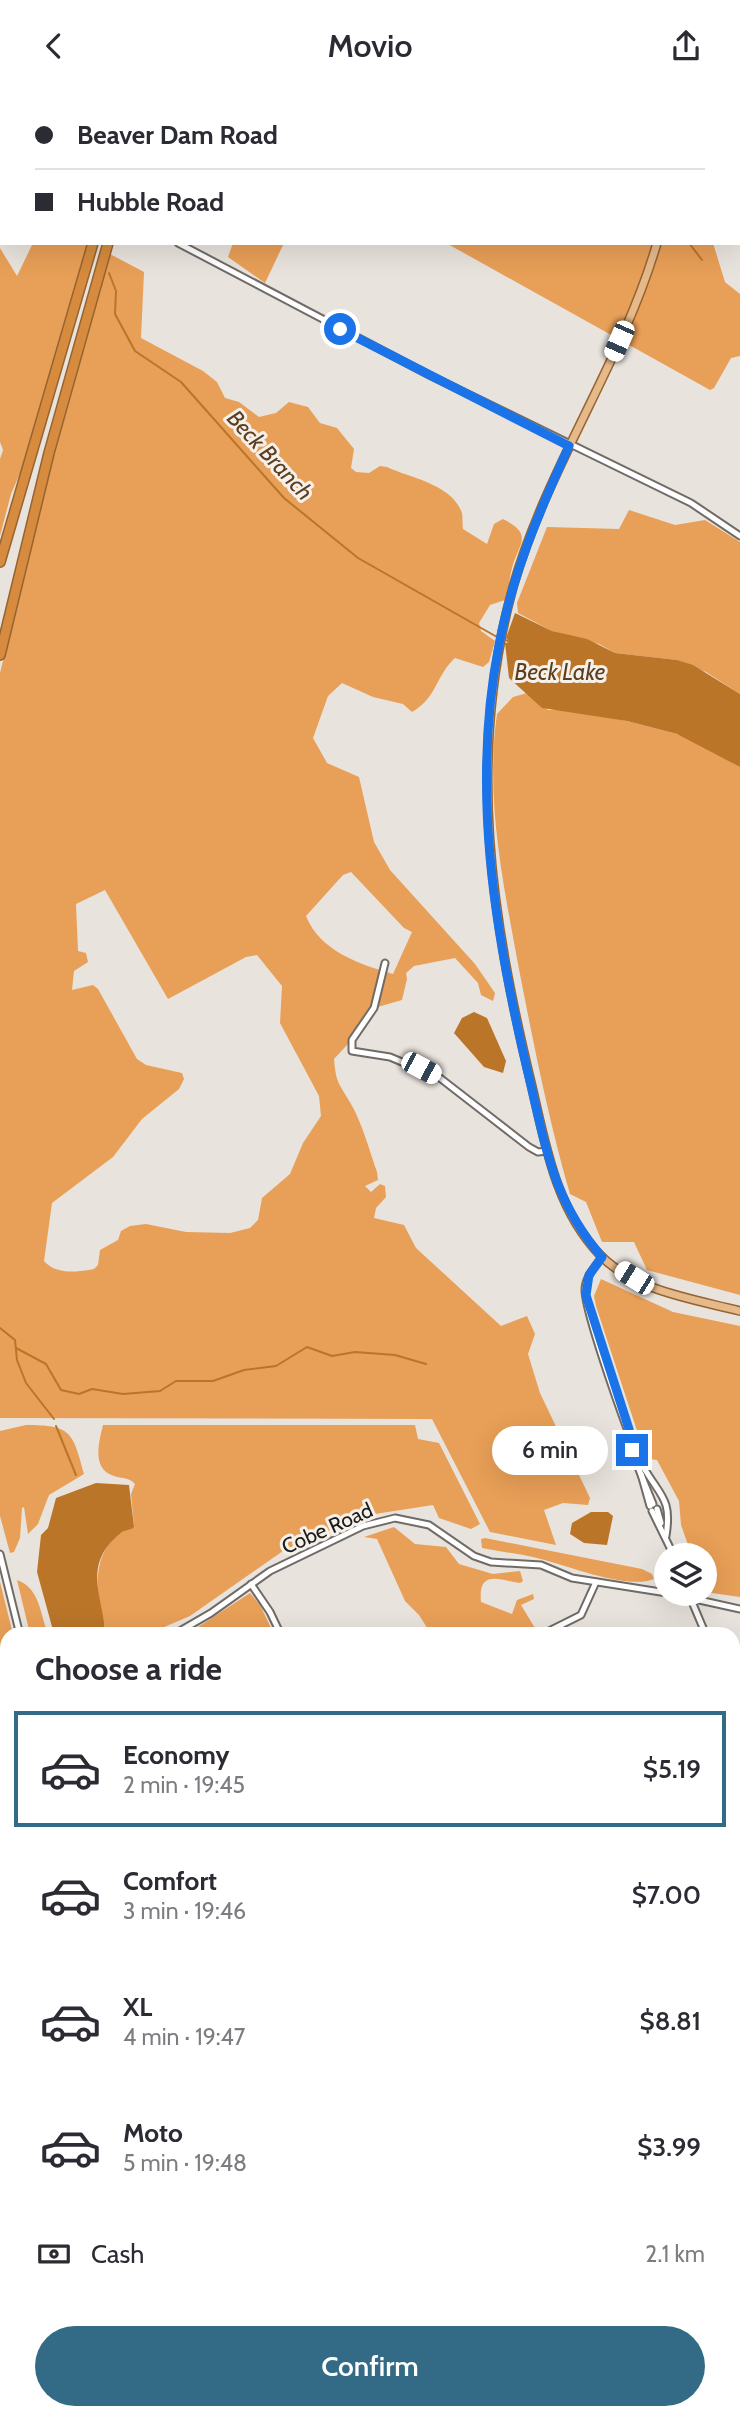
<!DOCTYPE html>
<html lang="en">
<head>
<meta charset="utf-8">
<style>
  body { margin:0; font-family:Cabin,sans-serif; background:#f2f2f3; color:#2b2b33; height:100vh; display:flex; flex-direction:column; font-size:26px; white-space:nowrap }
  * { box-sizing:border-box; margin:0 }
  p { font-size:23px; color:#7c7c81 }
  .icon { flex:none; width:38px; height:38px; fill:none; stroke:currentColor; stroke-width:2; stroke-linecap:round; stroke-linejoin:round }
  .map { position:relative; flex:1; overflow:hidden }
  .sheet { position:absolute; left:0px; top:1536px; width:740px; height:793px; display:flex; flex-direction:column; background:#fff; border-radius:21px 21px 0 0; box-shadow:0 7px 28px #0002 }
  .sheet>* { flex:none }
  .guide { position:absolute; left:0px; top:0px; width:740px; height:154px; box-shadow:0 7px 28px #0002; display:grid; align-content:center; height:154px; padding:0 35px; background:#fff }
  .tools { position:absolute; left:654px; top:1452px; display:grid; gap:14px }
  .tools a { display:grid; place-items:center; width:63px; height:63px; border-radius:50%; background:#fff; box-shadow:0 7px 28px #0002; font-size:35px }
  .end { position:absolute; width:32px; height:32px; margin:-16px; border:9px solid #1a73e8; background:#fff; box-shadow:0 0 0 4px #fff }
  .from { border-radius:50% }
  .bubble { position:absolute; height:49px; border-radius:24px; background:#fff; box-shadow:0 7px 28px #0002; font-size:23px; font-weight:600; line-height:49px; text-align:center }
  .car { position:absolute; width:21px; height:42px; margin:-21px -10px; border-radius:9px; box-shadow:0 0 5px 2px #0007; background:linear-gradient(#fff 24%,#345 0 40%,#fff 0 76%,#345 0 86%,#fff 0) }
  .guide b { display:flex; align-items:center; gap:24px; height:66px; font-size:26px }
  .guide b+b { border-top:2px solid #e1e1e2 }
  .guide i { width:18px; height:18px; background:#2b2b33 }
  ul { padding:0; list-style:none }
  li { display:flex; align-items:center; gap:21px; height:116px; margin:0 14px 10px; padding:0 21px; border:4px solid transparent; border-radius:0px }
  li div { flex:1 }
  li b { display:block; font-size:26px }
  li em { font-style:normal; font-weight:600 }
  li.selected { border-color:#336a85 }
  li>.icon { width:63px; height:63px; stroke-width:1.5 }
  h2 { padding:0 35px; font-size:32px; line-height:84px }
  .pay { display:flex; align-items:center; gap:18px; height:77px; padding:0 35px; font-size:26px }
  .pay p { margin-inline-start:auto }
  .primary-button { display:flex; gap:14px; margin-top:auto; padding:14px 35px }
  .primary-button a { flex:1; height:80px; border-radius:42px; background:#336a85; color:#fff; font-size:28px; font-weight:600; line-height:80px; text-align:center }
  header { display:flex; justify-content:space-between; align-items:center; height:91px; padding:0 35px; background:#fff; font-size:32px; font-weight:600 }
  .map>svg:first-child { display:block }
</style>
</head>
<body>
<header><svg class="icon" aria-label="back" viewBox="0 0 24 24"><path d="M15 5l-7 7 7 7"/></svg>Movio<svg class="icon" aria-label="share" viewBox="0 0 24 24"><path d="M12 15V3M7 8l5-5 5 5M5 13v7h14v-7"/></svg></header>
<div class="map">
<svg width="740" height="2328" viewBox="0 0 740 2328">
  <rect width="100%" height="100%" fill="#e9e3dd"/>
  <g fill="#e89f57" fill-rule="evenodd">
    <polygon points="171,0 479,0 170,2"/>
    <polygon points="33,152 93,152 31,357 11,403 0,445 0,368 3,359 0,351 0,157 17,185"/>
    <polygon points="233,152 284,152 265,192 228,166"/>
    <polygon points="446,152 713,152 725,191 740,203 740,265 731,267 714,297 710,299"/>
    <path d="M108,162l36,19 -3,66 62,33 14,11 8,16 14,4 20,15 17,-4 13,-11 19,5 12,16 17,5 17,21 -3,19 5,4 13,1 11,-7 7,1c23,11 65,17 75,46 1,5 0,11 1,16l24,15 7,-20 9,-5c32,16 15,25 9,49 -3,11 -3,20 -7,32l-15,5 -11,18 2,8 14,10 -6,21 -6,5 -28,-9c-19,17 -18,40 -43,54l-9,-8 -30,-7 -31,-14 -14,13 -15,42 14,25 32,14 15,65 16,28 85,94 20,29 -2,8 -12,-6 -3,-12 -23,-25 -41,8 -8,7 1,6 -5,21 -28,8 -13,22 -27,29c2,26 6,25 17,45 12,21 18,46 26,68l1,8 -13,6 6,6 9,-8 5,2 1,11 -10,11 -2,10 30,7 12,23 85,78 26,-10 8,18 -7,20 12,39 50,105 -2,7 -25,-2 -19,7 12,35 -66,-13 -58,-113 -432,-1v-745l53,-217zM351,781l53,56 8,4 -19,42c-34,-10 -73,-23 -87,-58l37,-41zM105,799l63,109 78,-42 11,-2 25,31 -2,37 39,73 2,20 -18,27 -13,31 -28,24 -4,22 -8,8 -20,5 -44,-1 -40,-8 -16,2 -9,5 -3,9 -18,10 -2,15 -4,4c-16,3 -38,6 -50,-8l8,-58 61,-46 29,-38 37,-30 5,-10 -2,-6 -36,-8 -9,-6 -39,-70 -5,-4 -21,5 2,-19 14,-9 -2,-9 -8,-2 -2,-47z"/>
    <polygon points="629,419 675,434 705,429 740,451 740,603 706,581 677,569 615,562 599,553 552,540 518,522 517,512 547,436 619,438"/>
    <path d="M527,602l21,17h20l59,11 61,16 52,30v528l-93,-25 -13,-28h-32l-16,-40 -16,-8c-22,-76 -37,-153 -52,-230 -15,-82 -33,-166 -21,-250l16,-17z"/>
    <polygon points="601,1188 673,1221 740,1235 740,1506 705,1501 705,1465 692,1465 681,1434 679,1410 657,1369 649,1368 645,1364 596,1215 594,1205"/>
    <path d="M26,1334c45,0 47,7 58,49l-35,21 -11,29 -10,10 -4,-27 -2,1 -2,30 -6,14 -4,1 -10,-37v-85z"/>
    <path d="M103,1334h312l3,14 21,4 41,81 -9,5 -32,-11 -6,-13 -71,11 -79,35 -93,65 -42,18h-41c-12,-37 -20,-91 27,-107l-3,-33 4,-10c-6,-7 -12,-5 -21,-8 -23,-7 -15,-34 -11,-51z"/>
    <path d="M394,1436l21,17 31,3 13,17 34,10 27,-3 3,10 -3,2c-21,-3 -42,-14 -39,19l31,12 5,-14 16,-6 1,5 -13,6 14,23 -2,4 -102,2 -12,-19 -14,-14 -28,-62 -13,-2z"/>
    <path d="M485,1447l157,31 10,5 2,5c-27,11 -85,-13 -113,-20 -19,-5 -40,-7 -59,-11l-1,-9z"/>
    <path d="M17,1489c23,8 23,34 31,54h-18z"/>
    <polygon points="0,1491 13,1543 7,1544 7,1846 0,1848"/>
    <polygon points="250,1502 260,1514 274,1543 192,1543 198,1536"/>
    <polygon points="0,1951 7,1953 7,2062 0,2062"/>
    <polygon points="740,2217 740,2328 683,2328 688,2322 733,2322 733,2220"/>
  </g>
  <g fill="#ba7528">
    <polygon points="515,522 552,540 587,548 615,562 677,569 693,574 740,603 740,676 677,643 627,630 542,617 509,587 505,552 510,551 506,547"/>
    <polygon points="474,921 487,927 506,970 503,982 484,976 454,942 462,927"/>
    <path d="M96,1392l33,2 5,42c-4,4 -8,2 -13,6 -39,31 -19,61 -16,98l-8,3h-43l-17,-62 4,-37 7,-7 8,-30z"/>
    <polygon points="591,1421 608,1421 613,1425 607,1454 584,1452 570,1443 572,1432"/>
  </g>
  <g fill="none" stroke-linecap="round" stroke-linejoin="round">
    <g stroke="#ba7528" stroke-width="2">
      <polyline points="31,0 31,2"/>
      <polyline points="409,0 412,2"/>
      <polyline points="689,152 702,169"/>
      <polyline points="109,182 116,200 115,223 135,260 181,291 284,407 358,467 497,546"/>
      <polyline points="506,549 511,552"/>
      <polyline points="0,1237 15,1249 17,1269 26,1292 54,1328"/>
      <polyline points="16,1257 46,1273 61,1299 79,1303 92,1298 123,1303 160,1300 176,1290 213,1290 244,1279 276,1275 307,1256 332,1265 355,1261 395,1264 426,1273"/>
      <polyline points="56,1335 76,1384"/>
    </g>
    <g stroke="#ba7528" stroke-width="8">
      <polyline points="82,0 85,2"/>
      <polyline points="184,2 187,0"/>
    </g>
    <defs>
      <g id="minor">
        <polyline points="70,0 71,2"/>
        <polyline points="178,152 431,285 691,412 740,445"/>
        <polyline points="385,872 374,917 352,949 352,960 390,966 440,987 529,1056 538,1061 547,1060"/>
        <path d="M602,1166c-7,10 -17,20 -17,33 0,23 46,156 59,178 17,29 28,31 22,68"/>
        <polyline points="629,1341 629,1354 653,1413"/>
        <polyline points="641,1383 650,1415"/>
        <polyline points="657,1418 661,1432"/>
        <polyline points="652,1420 674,1465"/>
        <polyline points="0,1463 20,1544"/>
        <polyline points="251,1493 270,1521 281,1544"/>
        <polyline points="672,1503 740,1518"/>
        <polyline points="690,1506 706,1544"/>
        <polyline points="173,1544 211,1522 270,1480 363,1435 395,1427 429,1434 474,1465 491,1471 541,1474 572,1487 667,1502"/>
        <polyline points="541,1544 581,1524 596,1491"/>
        <polyline points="733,1607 740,1618"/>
        <polyline points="733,1895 740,1891"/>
        <polyline points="197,2322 200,2328"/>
        <polyline points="236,2322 243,2322"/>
        <polyline points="21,2328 30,2322"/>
        <polyline points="343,2328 344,2322"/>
        <polyline points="607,2328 612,2322"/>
      </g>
      <g id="major">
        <polyline points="686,2 686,0"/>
        <path d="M657,152c-35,120 -110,224 -144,344 -47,172 -22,330 19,500 14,60 24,122 68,168 35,36 93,44 140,56"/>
        <polyline points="0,2075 7,2075"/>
        <polyline points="0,2084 7,2084"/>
        <polyline points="733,2088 740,2085"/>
        <polyline points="733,2097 740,2095"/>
      </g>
      <g id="highway">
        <polyline points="142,2 142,0"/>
        <polyline points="155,2 156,0"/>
        <polyline points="0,471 93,152"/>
        <polyline points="0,564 49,362 108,152"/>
      </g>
    </defs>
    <use href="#minor" stroke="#716b67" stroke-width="9"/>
    <use href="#major" stroke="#956431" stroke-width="10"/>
    <use href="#highway" stroke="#956431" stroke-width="12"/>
    <use href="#minor" stroke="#fff" stroke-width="5"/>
    <use href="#major" stroke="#e6b98b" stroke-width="7"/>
    <use href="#highway" stroke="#d68b3e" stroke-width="9"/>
  </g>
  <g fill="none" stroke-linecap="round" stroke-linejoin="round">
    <path stroke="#1a73e8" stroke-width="9" d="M340,238l229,117c-29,64 -57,129 -70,199 -28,141 -5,285 28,424 18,73 24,129 75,188l-13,18 -3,20 43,134 3,21"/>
  </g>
  <g text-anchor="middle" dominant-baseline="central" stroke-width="6" stroke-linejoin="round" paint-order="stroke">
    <g font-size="21" fill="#1d1b19" stroke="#f6f0eb">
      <text transform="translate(327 1437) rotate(-24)">Cobe Road</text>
    </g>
    <g font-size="23" font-style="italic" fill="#5b3d1f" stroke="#f6f0eb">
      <text transform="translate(270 364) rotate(47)">Beck Branch</text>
      <text x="560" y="581">Beck Lake</text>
    </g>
  </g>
</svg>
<div class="tools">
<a><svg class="icon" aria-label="layers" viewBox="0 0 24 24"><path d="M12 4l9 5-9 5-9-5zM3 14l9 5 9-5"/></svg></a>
</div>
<i class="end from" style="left:340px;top:238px"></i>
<i class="end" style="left:632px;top:1359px"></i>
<div class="bubble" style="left:492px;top:1335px;width:116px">6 min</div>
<i class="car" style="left:619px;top:250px;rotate:204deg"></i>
<i class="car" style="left:421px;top:977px;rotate:118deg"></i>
<i class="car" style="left:634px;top:1187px;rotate:302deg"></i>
<div class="guide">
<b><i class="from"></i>Beaver Dam Road</b>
<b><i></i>Hubble Road</b>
</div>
<section class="sheet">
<h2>Choose a ride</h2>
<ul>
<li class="selected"><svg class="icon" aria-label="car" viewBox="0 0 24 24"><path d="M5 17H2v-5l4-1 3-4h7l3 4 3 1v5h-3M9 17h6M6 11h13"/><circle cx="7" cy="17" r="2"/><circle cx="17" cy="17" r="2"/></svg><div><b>Economy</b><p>2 min · 19:45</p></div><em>$5.19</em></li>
<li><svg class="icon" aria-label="car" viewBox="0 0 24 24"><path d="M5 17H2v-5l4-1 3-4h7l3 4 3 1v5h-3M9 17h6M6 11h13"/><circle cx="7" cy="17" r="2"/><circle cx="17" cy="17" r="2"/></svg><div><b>Comfort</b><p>3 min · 19:46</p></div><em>$7.00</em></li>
<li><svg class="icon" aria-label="car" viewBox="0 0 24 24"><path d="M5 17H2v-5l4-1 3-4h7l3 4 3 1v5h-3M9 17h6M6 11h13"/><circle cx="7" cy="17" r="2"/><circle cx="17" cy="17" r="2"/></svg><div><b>XL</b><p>4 min · 19:47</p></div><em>$8.81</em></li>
<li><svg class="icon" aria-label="car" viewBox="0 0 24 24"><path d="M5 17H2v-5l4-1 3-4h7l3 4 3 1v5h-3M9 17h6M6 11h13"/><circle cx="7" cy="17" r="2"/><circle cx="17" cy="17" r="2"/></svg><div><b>Moto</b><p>5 min · 19:48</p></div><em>$3.99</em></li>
</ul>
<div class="pay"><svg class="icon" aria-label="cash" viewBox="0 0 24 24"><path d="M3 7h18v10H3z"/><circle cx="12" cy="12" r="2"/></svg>Cash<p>2.1 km</p></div>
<div class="primary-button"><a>Confirm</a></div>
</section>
</div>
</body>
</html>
